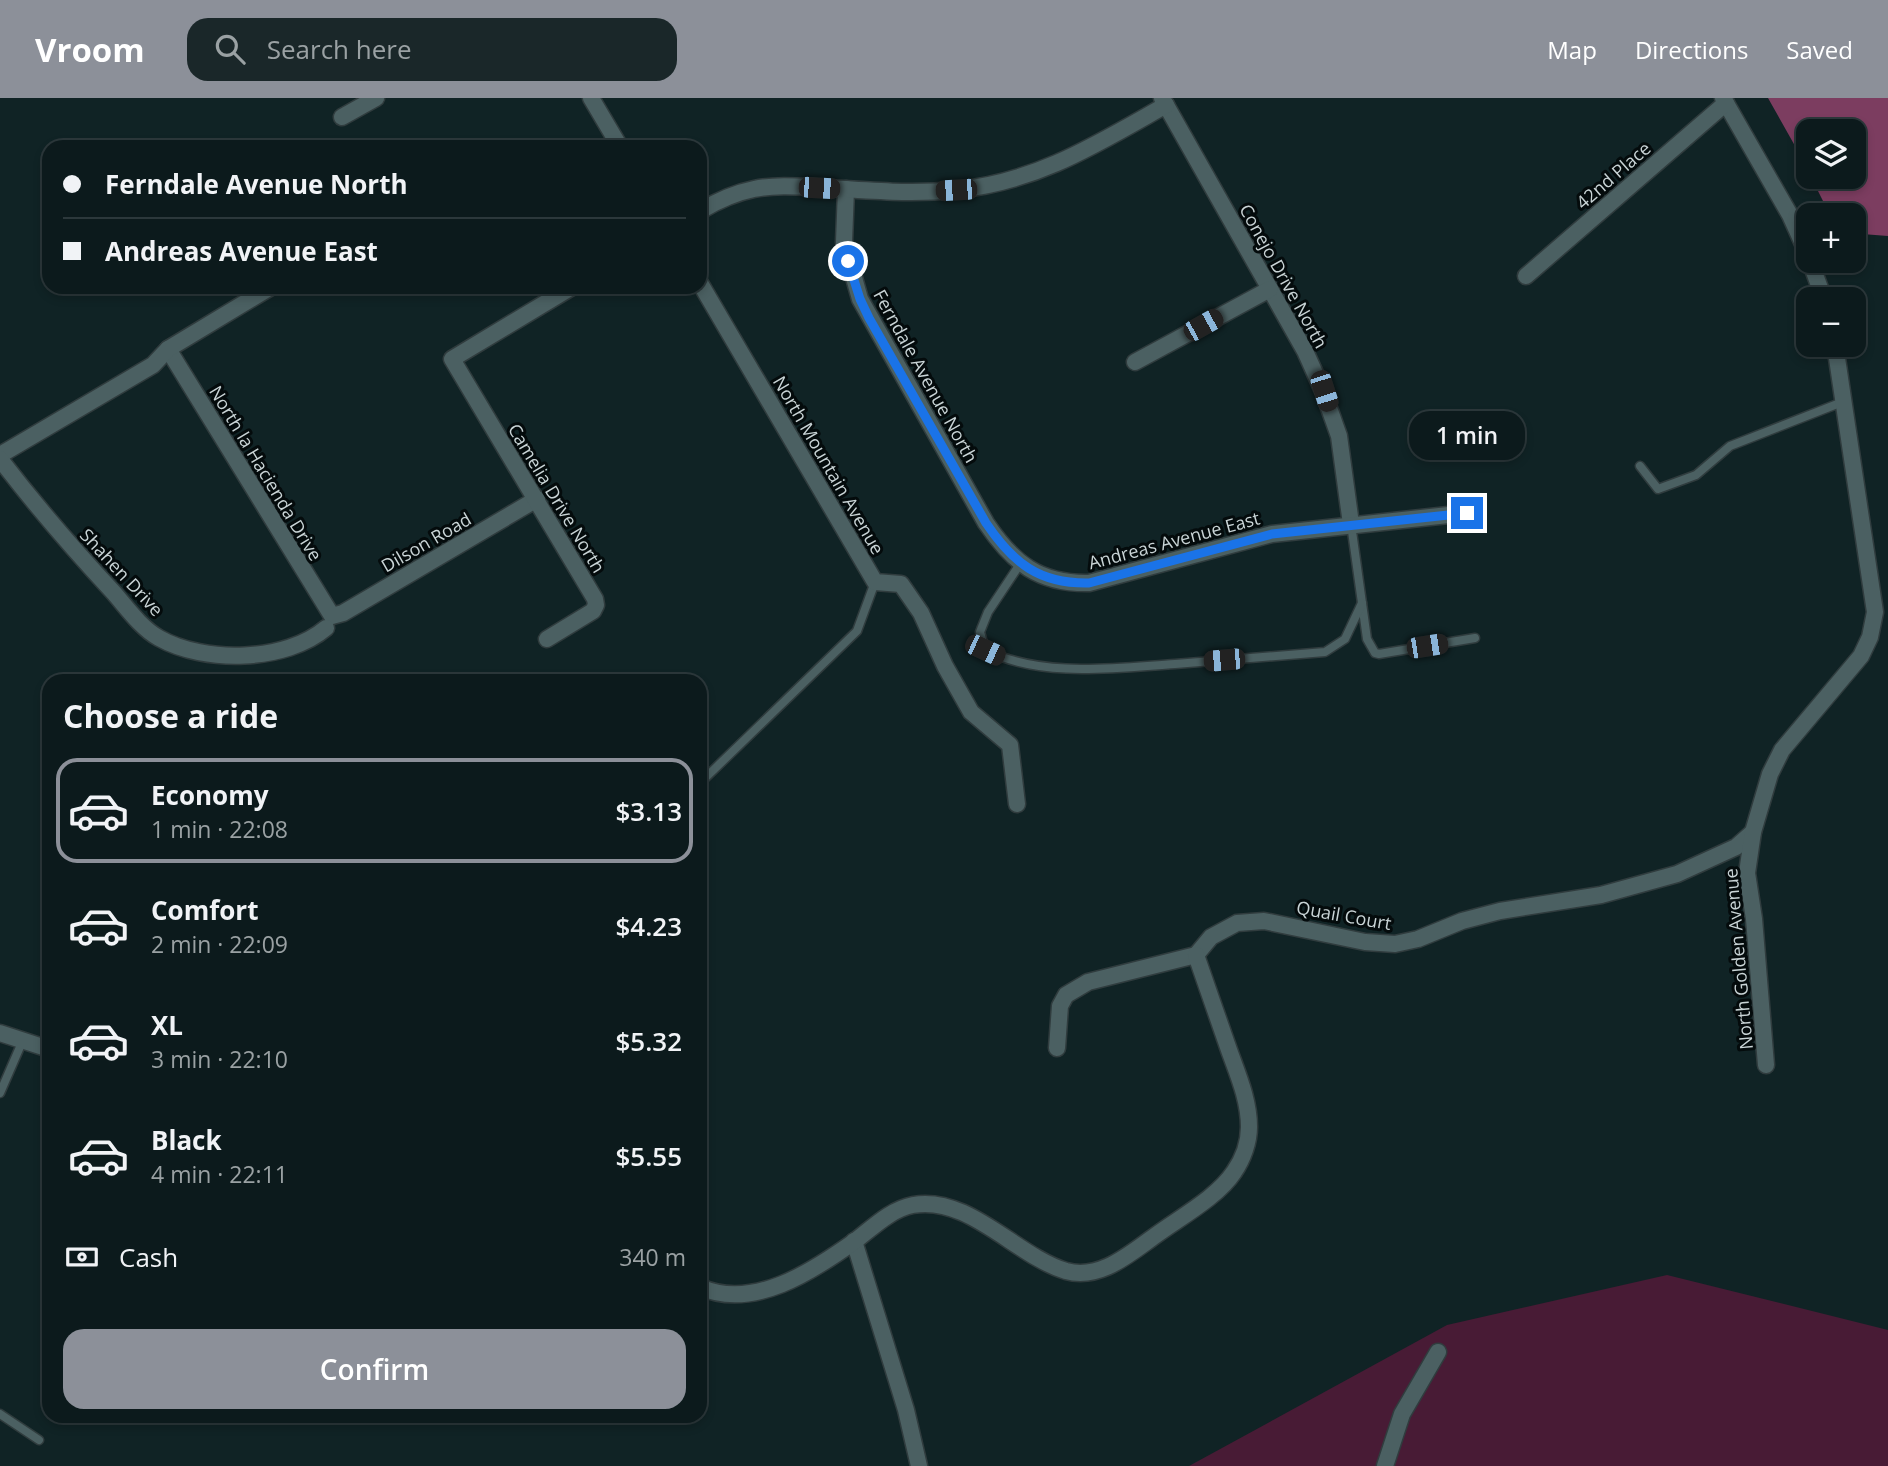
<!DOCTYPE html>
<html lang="en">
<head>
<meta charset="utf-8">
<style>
  body { margin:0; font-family:"Open Sans",sans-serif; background:#1a2729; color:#f1f3f6; height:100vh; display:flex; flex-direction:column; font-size:26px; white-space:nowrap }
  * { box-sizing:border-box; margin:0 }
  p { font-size:23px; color:#9aa1a3 }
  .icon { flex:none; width:38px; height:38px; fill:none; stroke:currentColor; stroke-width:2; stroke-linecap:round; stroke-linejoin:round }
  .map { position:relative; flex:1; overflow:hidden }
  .side { position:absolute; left:42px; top:576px; width:665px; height:749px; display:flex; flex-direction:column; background:#0c1a1c; border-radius:21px; box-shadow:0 4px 10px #0003,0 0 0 2px #2c383b }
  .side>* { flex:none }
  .top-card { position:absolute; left:42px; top:42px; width:665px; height:154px; border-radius:21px; box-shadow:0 4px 10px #0003,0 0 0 2px #2c383b; display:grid; align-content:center; height:154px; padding:0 21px; background:#0c1a1c }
  .buttons { position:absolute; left:1796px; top:21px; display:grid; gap:14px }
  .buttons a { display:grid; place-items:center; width:70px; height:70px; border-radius:14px; background:#0c1a1c; box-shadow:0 4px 10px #0003,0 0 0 2px #2c383b; font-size:35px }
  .end { position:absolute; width:32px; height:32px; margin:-16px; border:9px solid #1a73e8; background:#fff; box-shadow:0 0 0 4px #fff }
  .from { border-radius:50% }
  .bubble { position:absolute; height:49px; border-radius:21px; background:#0c1a1c; box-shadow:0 4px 10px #0003,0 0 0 2px #2c383b; font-size:23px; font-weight:600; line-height:49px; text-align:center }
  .car { position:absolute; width:21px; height:42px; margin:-21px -10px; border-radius:9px; box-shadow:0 0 5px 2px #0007; background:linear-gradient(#222 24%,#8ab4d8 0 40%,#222 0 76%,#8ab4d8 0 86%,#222 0) }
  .top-card b { display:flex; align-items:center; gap:24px; height:66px; font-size:26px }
  .top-card b+b { border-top:2px solid #2c383b }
  .top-card i { width:18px; height:18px; background:#f1f3f6 }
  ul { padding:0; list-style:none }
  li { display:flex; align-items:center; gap:21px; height:105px; margin:0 14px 10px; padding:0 7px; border:4px solid transparent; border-radius:21px }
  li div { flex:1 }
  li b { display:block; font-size:26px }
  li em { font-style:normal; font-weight:600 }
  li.current { border-color:#8c9099 }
  li>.icon { width:63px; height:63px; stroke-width:1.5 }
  h2 { padding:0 21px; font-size:32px; line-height:84px }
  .pay { display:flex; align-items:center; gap:18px; height:77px; padding:0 21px; font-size:26px }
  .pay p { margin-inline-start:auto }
  .cta { display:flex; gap:14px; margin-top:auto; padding:14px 21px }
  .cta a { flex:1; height:80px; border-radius:21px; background:#8c9099; color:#fff; font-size:28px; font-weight:600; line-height:80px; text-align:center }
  header { display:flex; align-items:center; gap:42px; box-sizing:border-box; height:98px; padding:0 35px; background:#8c9099; color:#fff }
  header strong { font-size:33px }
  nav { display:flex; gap:38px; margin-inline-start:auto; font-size:24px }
  .search { width:490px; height:63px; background:#1a2729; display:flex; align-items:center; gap:18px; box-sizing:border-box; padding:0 24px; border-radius:21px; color:#9aa1a3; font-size:26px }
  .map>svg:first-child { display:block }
</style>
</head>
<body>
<header>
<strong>Vroom</strong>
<div class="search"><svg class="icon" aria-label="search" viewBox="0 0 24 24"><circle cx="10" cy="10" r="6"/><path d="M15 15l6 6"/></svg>Search here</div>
<nav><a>Map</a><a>Directions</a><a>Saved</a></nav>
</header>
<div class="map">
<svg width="1888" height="1368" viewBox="0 0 1888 1368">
  <rect width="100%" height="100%" fill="#102325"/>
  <polygon fill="#481b35" points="1667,1177 1888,1232 1888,1368 1189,1368 1447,1227"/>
  <polygon fill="#7c3d60" points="1768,0 1888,0 1888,138 1862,136 1853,133 1853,117 1830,117 1811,79 1853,79 1853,33 1808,33 1808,71"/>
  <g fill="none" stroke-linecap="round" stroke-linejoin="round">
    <defs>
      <g id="service">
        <polyline points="1640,368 1658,391 1696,377 1730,348 1845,303"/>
        <polyline points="1351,426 1367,541 1375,555 1379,556 1475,540"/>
        <path d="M1020,466l-32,48 -8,20 5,18c58,28 128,18 190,14 50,-4 100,-8 150,-12l20,-13 17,-36"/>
        <polyline points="700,685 857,533 875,484"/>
        <polyline points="0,995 23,942"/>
        <polyline points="700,1007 703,1005"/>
        <polyline points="0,1316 39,1342"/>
      </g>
      <g id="minor">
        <polyline points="591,0 620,49"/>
        <polyline points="1162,0 1305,253 1323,293 1339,338 1351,426"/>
        <polyline points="1723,0 1790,117 1808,157"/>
        <polyline points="342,19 376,0"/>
        <path d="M846,91l-2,53 16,57 126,224c27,40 53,61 103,60l183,-49 195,-21"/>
        <path d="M700,113c17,-10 34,-18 54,-22 24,-5 50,-2 74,-1 43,3 85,6 128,2 81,-8 141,-46 210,-85"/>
        <polyline points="1810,163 1824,201"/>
        <polyline points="1526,178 1726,5"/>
        <polyline points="700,185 875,484 901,486 921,515 945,568 971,614 1010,647 1017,706"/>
        <polyline points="168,251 332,518 343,515 537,401"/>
        <polyline points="1135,264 1270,191"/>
        <polyline points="0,357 153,267 168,251 271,189"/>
        <path d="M0,361c36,47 74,91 114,134 13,15 27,35 45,45 46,26 127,24 167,-10"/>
        <polyline points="547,541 593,513 596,507 595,501 452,261 572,189"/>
        <polyline points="0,935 49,951"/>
        <polyline points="1057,950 1060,908 1066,897 1088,884 1196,857 1211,839 1237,825 1264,823 1365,844 1395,846 1418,841 1462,823 1500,813 1601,797 1677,776 1736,749 1753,734"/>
        <polyline points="1766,967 1754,821 1747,775 1753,734 1770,676 1782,652 1861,558 1870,539 1875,514 1835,247"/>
        <polyline points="854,1143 906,1312 919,1368"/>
        <path d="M700,1189c53,24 113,-16 155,-46 17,-13 36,-32 58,-36 56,-10 103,51 153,66 33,9 61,-15 86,-33 25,-19 65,-40 82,-66 9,-13 15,-30 15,-45 0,-27 -11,-52 -20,-77 -11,-32 -22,-63 -33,-95"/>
        <polyline points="1385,1368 1402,1316 1438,1254"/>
      </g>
    </defs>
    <use href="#service" stroke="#303c3e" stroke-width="11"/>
    <use href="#minor" stroke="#303c3e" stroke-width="19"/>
    <use href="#service" stroke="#4b6062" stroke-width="8"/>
    <use href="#minor" stroke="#4b6062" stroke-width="16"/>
  </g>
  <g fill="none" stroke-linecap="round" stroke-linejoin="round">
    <path stroke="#1a73e8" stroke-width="9" d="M848,163l12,38 9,19 117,205c27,40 53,61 103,60l183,-49 195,-21"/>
  </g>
  <g text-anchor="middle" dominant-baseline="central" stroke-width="6" stroke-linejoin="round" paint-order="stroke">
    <g font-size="18" fill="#c9d4d6" stroke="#040b0c">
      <text transform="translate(1613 77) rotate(-41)">42nd Place</text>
      <text transform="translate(1284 178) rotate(61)">Conejo Drive North</text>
      <text transform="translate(926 278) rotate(61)">Ferndale Avenue North</text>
      <text transform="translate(829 367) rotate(60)">North Mountain Avenue</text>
      <text transform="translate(266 375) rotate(59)">North la Hacienda Drive</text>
      <text transform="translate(557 400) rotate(59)">Camelia Drive North</text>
      <text transform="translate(1174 442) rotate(-15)">Andreas Avenue East</text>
      <text transform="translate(426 444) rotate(-30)">Dilson Road</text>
      <text transform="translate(122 474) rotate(47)">Shahen Drive</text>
      <text transform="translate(1344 817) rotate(10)">Quail Court</text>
      <text transform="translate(1738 861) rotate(-95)">North Golden Avenue</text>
    </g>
  </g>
</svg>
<div class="buttons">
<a><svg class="icon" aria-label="layers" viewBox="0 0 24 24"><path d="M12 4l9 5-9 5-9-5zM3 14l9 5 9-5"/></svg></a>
<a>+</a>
<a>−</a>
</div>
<i class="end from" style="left:848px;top:163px"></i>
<i class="end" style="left:1467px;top:415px"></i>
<div class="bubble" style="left:1409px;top:313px;width:116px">1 min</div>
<i class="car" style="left:819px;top:90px;rotate:93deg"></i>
<i class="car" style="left:956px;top:92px;rotate:267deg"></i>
<i class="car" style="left:1203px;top:227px;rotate:61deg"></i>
<i class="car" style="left:1324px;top:293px;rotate:162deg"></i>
<i class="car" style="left:1427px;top:548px;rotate:81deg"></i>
<i class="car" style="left:985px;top:552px;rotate:115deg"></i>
<i class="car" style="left:1224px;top:562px;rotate:265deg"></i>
<div class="top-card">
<b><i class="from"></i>Ferndale Avenue North</b>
<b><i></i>Andreas Avenue East</b>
</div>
<section class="side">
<h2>Choose a ride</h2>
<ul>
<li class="current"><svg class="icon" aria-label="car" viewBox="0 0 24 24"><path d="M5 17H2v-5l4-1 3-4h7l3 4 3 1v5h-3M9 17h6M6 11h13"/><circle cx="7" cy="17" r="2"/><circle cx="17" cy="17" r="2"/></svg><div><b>Economy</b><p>1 min · 22:08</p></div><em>$3.13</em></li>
<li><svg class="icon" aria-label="car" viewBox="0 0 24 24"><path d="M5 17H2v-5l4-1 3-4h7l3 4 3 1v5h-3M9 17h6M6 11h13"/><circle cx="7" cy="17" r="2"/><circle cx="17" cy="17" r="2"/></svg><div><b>Comfort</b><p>2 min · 22:09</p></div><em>$4.23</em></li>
<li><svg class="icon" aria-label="car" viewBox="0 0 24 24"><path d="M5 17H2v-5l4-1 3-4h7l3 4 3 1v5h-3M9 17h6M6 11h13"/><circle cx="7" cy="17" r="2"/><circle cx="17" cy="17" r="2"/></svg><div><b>XL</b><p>3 min · 22:10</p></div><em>$5.32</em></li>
<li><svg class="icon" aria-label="car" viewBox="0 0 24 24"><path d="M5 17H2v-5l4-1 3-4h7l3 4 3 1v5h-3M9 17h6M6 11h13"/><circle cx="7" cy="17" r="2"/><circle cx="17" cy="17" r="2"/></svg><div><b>Black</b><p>4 min · 22:11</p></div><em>$5.55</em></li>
</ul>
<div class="pay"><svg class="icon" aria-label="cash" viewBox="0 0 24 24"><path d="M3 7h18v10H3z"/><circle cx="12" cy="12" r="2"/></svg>Cash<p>340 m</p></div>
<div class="cta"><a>Confirm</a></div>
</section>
</div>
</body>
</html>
